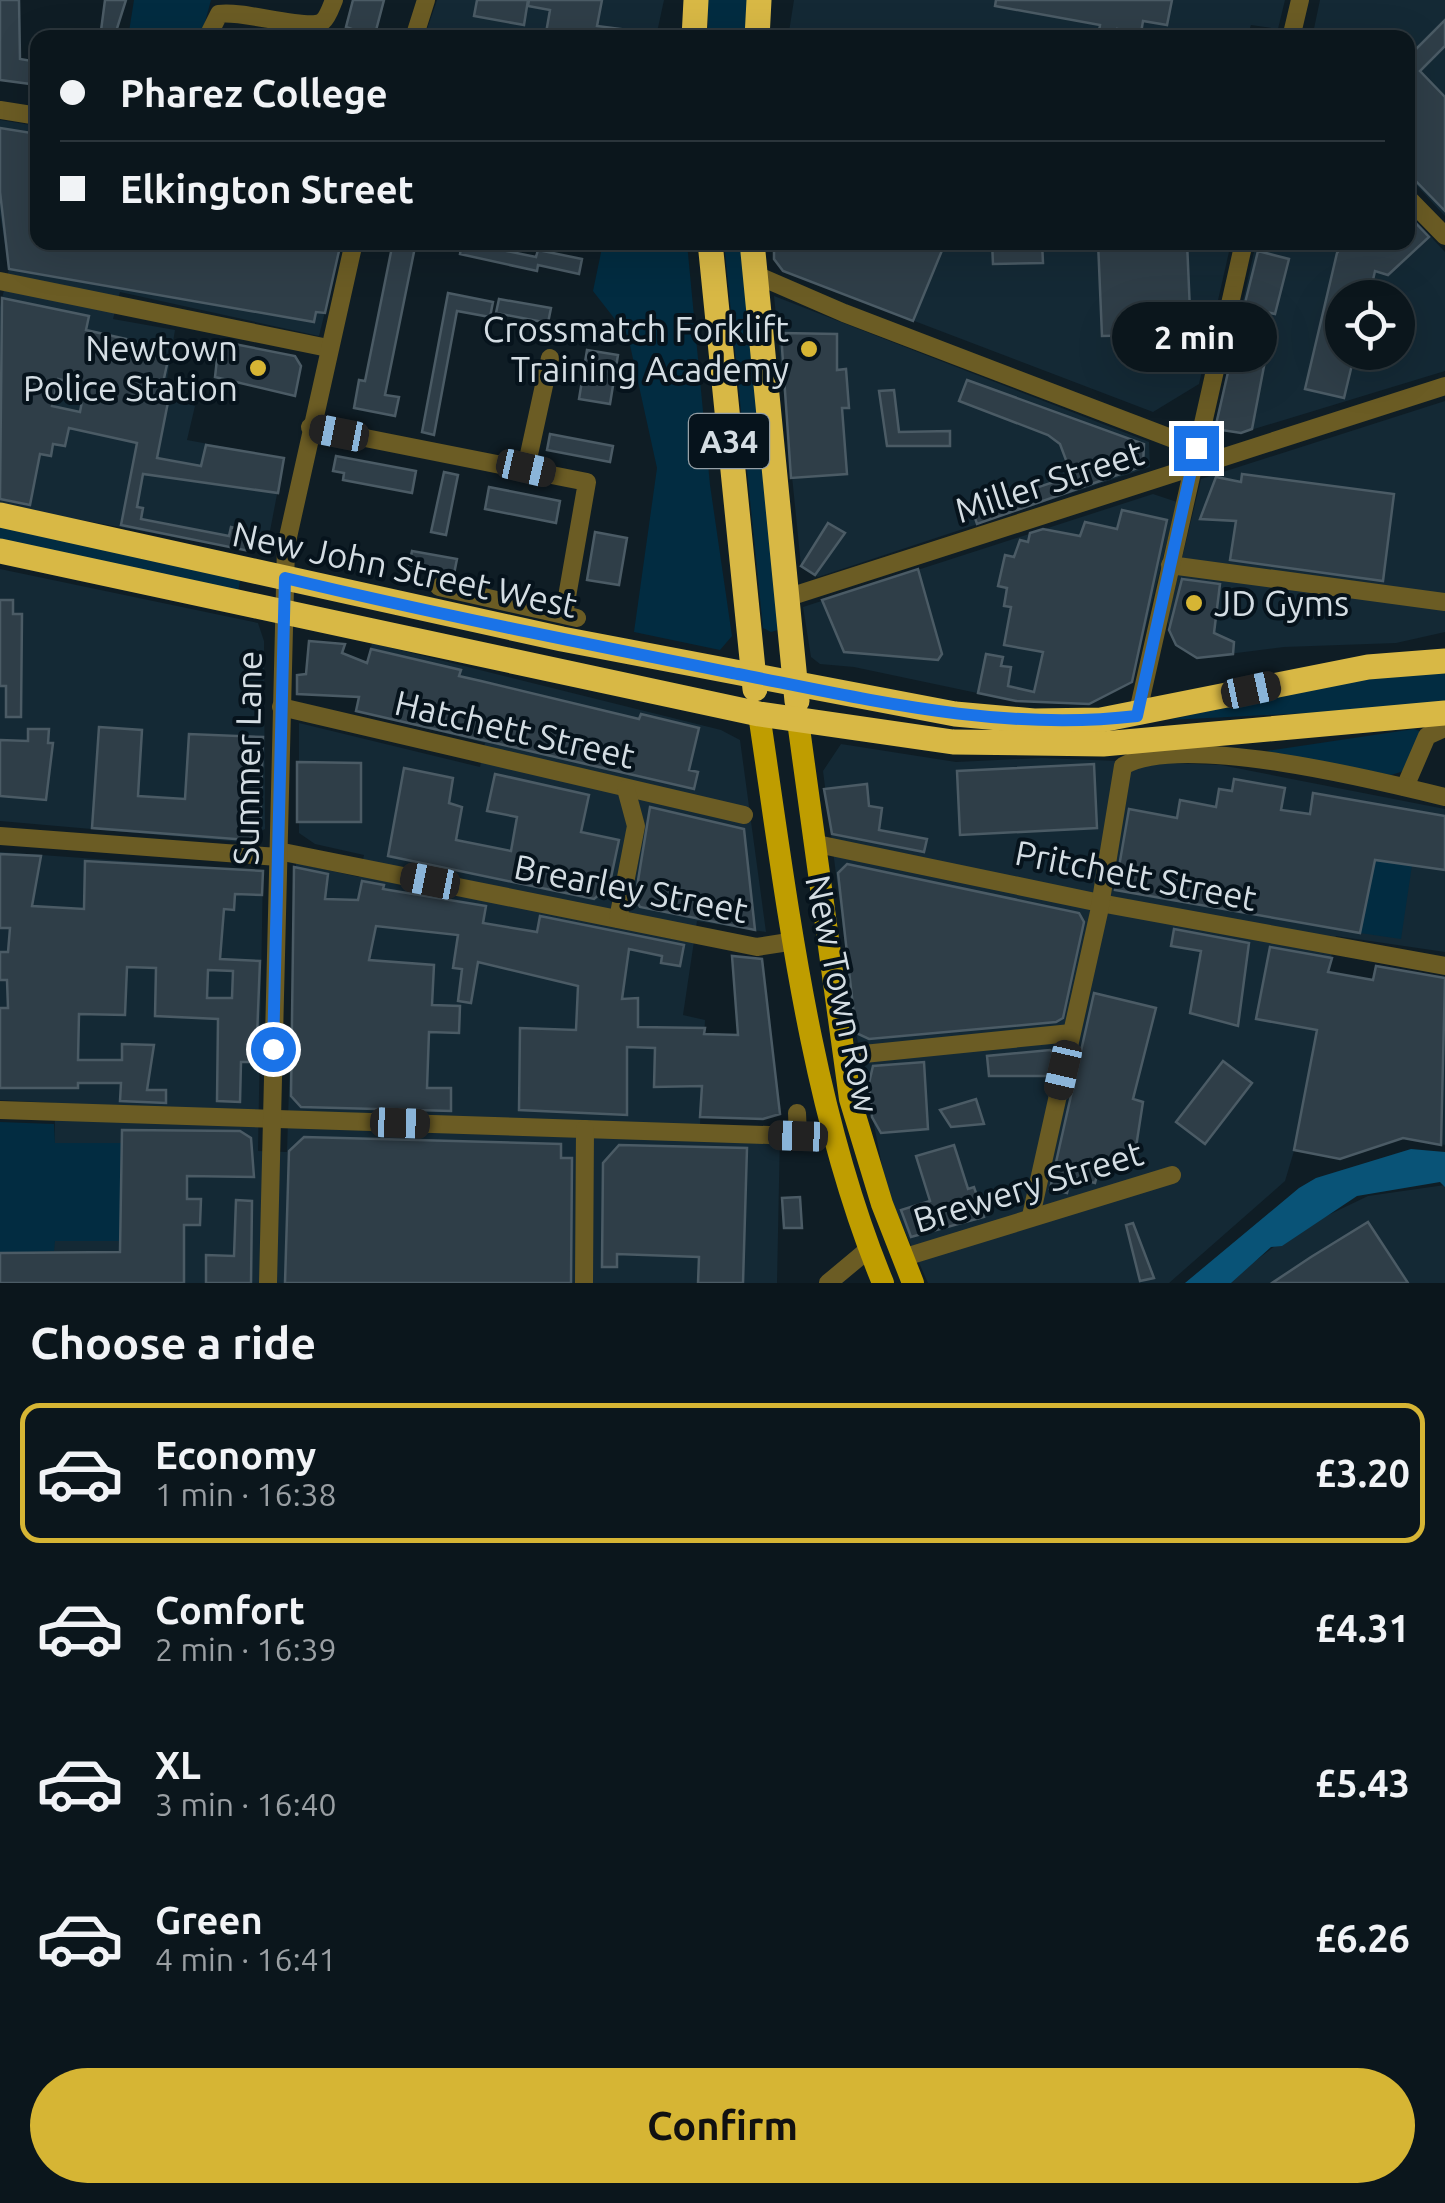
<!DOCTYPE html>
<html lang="en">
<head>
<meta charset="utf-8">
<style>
  body { margin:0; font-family:Ubuntu,sans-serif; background:#192329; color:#f1f3f6; height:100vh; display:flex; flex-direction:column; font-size:38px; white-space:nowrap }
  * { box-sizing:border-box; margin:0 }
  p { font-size:32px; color:#9a9fa3 }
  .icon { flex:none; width:55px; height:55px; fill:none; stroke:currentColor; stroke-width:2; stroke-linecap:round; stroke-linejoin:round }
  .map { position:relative; height:1283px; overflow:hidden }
  .drawer { display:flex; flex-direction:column; background:#0b161c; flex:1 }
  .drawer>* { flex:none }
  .top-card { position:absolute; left:30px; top:30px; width:1385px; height:220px; border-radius:20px; box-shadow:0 10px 40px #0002,0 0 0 2px #2b353b; display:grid; align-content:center; height:220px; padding:0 30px; background:#0b161c }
  .buttons { position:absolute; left:1325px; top:280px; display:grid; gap:20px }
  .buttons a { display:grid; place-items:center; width:90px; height:90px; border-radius:50%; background:#0b161c; box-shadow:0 10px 40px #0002,0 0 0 2px #2b353b; font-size:50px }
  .end { position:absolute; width:45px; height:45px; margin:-22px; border:12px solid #1a73e8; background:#fff; box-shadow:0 0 0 5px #fff }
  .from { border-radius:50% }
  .bubble { position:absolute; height:70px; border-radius:35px; background:#0b161c; box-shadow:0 10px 40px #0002,0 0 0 2px #2b353b; font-size:32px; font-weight:700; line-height:70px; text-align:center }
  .car { position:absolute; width:30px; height:60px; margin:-30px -15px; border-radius:12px; box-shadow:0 0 8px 2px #0007; background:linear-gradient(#222 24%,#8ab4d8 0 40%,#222 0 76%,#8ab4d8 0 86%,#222 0) }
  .top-card b { display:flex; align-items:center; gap:35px; height:95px; font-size:38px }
  .top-card b+b { border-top:2px solid #2b353b }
  .top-card i { width:25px; height:25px; background:#f1f3f6 }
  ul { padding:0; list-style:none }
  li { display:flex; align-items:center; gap:30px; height:140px; margin:0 20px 15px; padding:0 10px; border:5px solid transparent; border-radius:20px }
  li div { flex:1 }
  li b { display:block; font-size:38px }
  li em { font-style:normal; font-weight:700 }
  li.active { border-color:#d6b534 }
  li>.icon { width:90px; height:90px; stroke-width:1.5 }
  h2 { padding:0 30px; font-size:45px; line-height:120px }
  .primary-button { display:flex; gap:20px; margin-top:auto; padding:20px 30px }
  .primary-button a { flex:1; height:115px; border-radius:60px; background:#d6b534; color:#111; font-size:40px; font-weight:700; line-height:115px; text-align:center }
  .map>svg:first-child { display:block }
</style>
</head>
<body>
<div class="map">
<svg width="1445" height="1283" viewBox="0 0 1445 1283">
  <rect width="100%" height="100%" fill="#0f1d25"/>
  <g fill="#142935" fill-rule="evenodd">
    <polygon points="437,0 664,0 656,37 424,38"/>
    <polygon points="794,0 1285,0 1278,29 1251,25 1247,37 788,38"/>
    <polygon points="1320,0 1445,0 1445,216 1408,176 1408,38 1312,38"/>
    <polygon points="0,120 37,126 38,242 342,243 319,336 120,292 113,319 175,330 164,397 195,406 187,440 284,458 270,531 249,551 0,505 0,307 9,269 0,214"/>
    <path d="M1408,212l37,40v119l-204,62 -27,-4 42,-186 152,-1zM1342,298h56v54h-56z"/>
    <polygon points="774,243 1231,243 1199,384 1153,412 783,271 774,259"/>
    <polygon points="774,296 1149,442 1150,467 818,577 801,566"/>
    <polygon points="1445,401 1445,632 1396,643 1284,647 1197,658 1176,645 1167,621 1201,479"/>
    <polygon points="1153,494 1177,502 1132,682 1086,705 1015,701 854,667 820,664 811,657 803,607"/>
    <polygon points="0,569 258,623 264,641 265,829 240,842 0,821"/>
    <polygon points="372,643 721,730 740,740 766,932 697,921 683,1015 705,1020 700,1125 780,1133 777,1283 0,1283 0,1253 54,1250 55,1103 0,1100 0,852 263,871 258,1151 287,1152 296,863 359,877 364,855 315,844 299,833 299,723 480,767 485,743 356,711"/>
    <polygon points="841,744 956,762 1042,758 1221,765 1445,809 1445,952 1336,936 1328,971 1373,980 1376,965 1445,978 1445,1145 1403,1138 1339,1159 1294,1151 1285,1181 1169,1283 928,1283 887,1191 856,1033 823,771"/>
    <polygon points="1445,1185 1445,1283 1226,1283 1295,1231 1368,1196"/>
  </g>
  <g fill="#022c41">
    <polygon points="134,0 211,0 201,37 128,38"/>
    <polygon points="708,0 751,0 748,37 708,37"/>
    <polygon points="603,243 687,243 710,485 732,636 720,650 634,632 657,468 628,336 593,291"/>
    <polygon points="724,243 748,243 778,630 771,632 763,628"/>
    <polygon points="0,525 241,576 238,592 0,541"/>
    <polygon points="1445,670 1445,706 1169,720 1347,679"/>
    <polygon points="1414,729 1422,732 1407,770 1391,775 1266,751"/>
    <polygon points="1375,860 1412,865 1401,939 1360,933"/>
    <polygon points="0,1122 54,1124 55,1143 122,1143 122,1241 55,1241 54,1251 0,1253"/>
  </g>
  <polygon fill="#095377" points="1411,1149 1445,1152 1445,1187 1440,1182 1357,1196 1282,1246 1271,1247 1231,1283 1185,1283 1299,1188 1316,1178"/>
  <g fill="#2f3e48" stroke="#4b5b65" stroke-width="2.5" fill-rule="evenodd">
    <polygon points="0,0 19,0 20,59 38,62 38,85 0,80"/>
    <polygon points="105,0 126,0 114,38 100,38"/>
    <polygon points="353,0 384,0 374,38 350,38 352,29 346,27"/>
    <polygon points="477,0 528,0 524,25 474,16"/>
    <polygon points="529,0 602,0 597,26 629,30 629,38 559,38 546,33 550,10 528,6"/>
    <polygon points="996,0 1172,0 1167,25 1143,21 1141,33 1117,29 1115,38 1098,38 1100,25 995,6"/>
    <polygon points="1445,20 1445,46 1420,71 1445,97 1445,211 1408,173 1408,57"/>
    <polygon points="0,128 38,134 38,242 341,242 325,313 316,312 314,322 9,269 0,192"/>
    <polygon points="1408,215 1429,237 1388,275 1375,271 1369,298 1342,298 1342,352 1355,352 1344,398 1305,389 1337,253 1346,242 1408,242"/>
    <polygon points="393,242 416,242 385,395 399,397 395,416 354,408 359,380 365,381"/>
    <polygon points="462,242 536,257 538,250 582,259 579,274 538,265 537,271 460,254"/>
    <polygon points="774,242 928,242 943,248 913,321 783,271 774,259"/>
    <polygon points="992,242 1042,242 1043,263 993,264"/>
    <polygon points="1098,242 1187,242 1191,334 1102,336"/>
    <polygon points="1258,251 1289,259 1275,314 1244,307"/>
    <polygon points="448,293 493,302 490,317 457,311 434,435 422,432"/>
    <path d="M2,298l87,18 -3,14 40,9 -2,11 44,10 -9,41 9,1 -11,56 44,8 5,-21 78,13 -6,35 -135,-19 -6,33 6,1 -2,11 88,17 2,-9 37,8 -19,16 -128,-26 16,-82 -68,-15 -4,18 -12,-2 -2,12 -11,-2 -10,51 -30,-6zM58,379l27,6 -5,27 -28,-6z"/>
    <polygon points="499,299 551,308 548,323 496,313"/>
    <polygon points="781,333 837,334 837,370 846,369 849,408 842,408 847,474 791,478"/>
    <polygon points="1237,333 1269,340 1252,429 1241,433 1215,429"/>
    <polygon points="219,341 295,356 301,366 295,396 215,377"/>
    <polygon points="587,350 618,355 610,404 579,399"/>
    <polygon points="967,380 1144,444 1143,466 977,524 972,509 1072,476 1060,444 1048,435 959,401"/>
    <polygon points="894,390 899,432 950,431 950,446 887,446 879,391"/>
    <polygon points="550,434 613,446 610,462 547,450"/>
    <polygon points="336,456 416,471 412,493 343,480 344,473 333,471"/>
    <polygon points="444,472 458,475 446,535 431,532"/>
    <polygon points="1242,474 1394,494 1383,581 1230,560 1236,521 1200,519 1216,477 1241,482"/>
    <polygon points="489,487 560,501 556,523 485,509"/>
    <polygon points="1122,510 1167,520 1132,682 1089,704 1016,701 978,693 986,654 1003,657 1001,666 1011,667 1008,686 1034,692 1043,652 1004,645 1011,607 1004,606 1007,588 998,586 1005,555 1014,557 1020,540 1028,542 1030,533 1043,529 1080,536 1085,522 1117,529"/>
    <polygon points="828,523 845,533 815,575 801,566"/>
    <polygon points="595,532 627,538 619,585 587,580"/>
    <polygon points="412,551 457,559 454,574 409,565"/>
    <polygon points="918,569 942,654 938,660 844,652 822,600"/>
    <polygon points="1182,579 1220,584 1214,633 1234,642 1233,654 1197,658 1176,645 1169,630"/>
    <polygon points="0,600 13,600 13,614 22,614 21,717 6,717 6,686 0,686"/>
    <polygon points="309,641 345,644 342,653 367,663 371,649 461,670 459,676 481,681 639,719 641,714 699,728 689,770 698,772 694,789 356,711 359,697 297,694 297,675 306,674"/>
    <polygon points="99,727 142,730 138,796 185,799 189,734 263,737 260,832 248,840 92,828"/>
    <polygon points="28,729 49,729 48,743 53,743 46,800 0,796 0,740 28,741"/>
    <polygon points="297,762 361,763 361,822 297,822"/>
    <polygon points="1094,764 1097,828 960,835 957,771"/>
    <polygon points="404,768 453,778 449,803 462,807 456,840 511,851 517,817 487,811 495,774 589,795 581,832 619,840 609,887 594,899 388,856"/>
    <polygon points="1234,779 1285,788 1281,810 1310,814 1313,793 1445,816 1445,870 1375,860 1360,933 1115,890 1129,809 1177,818 1180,800 1216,807 1219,789 1232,791"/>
    <polygon points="867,784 869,806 882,808 879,830 927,839 924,852 832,834 824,789"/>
    <polygon points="650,807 744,829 755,930 640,907 635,899"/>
    <path d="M0,854l41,2 -9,50 52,3 1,-48 178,10 -1,24 -27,-1 -1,16 -10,-1 -4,50 40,2 -4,101h-15l-1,40 -23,-1 1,-82 -63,-3 1,-48 -29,-1 -2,48 -46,-1 -1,46h44v-16l32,1 -7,45h19v13l-46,-2 1,-18h-43v5h-78v-80h8l-1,-28h-7v-28h8l2,-24h-10zM208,970l25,1 -1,27h-25z"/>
    <polygon points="847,864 1079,913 1084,922 1063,1018 1056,1022 869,1039 856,1033 838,873"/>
    <polygon points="294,867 328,874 325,899 358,900 362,881 384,885 383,889 486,906 483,923 537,932 540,916 684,945 680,966 661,963 662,956 629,949 622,999 638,998 638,1027 705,1028 704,1034 738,1035 732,956 762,959 780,1114 763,1119 700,1117 702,1086 654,1087 655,1048 627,1047 627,1115 519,1110 520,1028 576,1030 578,986 478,962 471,1003 458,1001 462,969 453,968 458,935 376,926 369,960 434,965 432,1005 460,1006 459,1033 429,1032 427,1088 451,1088 451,1111 301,1107 291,1096"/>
    <polygon points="1174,929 1249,943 1238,1026 1190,1013 1201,951 1171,946"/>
    <polygon points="1270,947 1332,958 1328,972 1373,980 1376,966 1445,978 1441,1145 1403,1138 1340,1159 1294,1150 1317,1030 1256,1019"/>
    <polygon points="1094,993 1156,1008 1133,1099 1143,1102 1134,1160 1101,1161 1095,1183 1071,1177 1067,1193 1050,1189"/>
    <polygon points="1050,1050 1055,1054 1049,1076 989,1076 987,1056"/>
    <polygon points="1223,1061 1252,1083 1205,1144 1176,1122"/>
    <polygon points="924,1062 928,1129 881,1133 872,1117 869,1083 873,1066"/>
    <polygon points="976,1099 984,1124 951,1127 940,1110"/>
    <polygon points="122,1130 240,1131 251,1138 254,1177 187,1176 187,1199 201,1199 200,1225 184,1225 184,1283 0,1283 0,1253 120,1252"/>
    <polygon points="304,1137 561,1144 561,1158 572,1158 571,1283 285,1283 289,1151"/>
    <polygon points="619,1145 747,1148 743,1283 698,1283 699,1257 617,1254 617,1267 602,1267 603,1163"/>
    <polygon points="954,1145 968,1189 974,1187 984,1217 911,1237 901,1210 930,1201 916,1156"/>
    <polygon points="800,1197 802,1228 784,1228 782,1198"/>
    <polygon points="236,1200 252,1201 251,1283 206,1283 206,1255 234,1256"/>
    <polygon points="1368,1222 1408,1283 1272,1283 1311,1257"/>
    <polygon points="1133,1223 1154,1278 1140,1281 1126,1225"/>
  </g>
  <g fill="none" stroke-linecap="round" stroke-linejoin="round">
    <g stroke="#6b5c24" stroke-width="18">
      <path d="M207,38l12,-24c25,-4 91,18 104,7 5,-4 8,-14 11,-21"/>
      <polyline points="414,38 426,0"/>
      <polyline points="1291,38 1300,0"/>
      <polyline points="0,110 38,116"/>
      <polyline points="1408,198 1445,236"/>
      <polyline points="754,274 844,313 1197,448"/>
      <polyline points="0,281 328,348"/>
      <polyline points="310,427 587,482 564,614"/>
      <polyline points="526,468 550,358"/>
      <polyline points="1170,565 1445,602"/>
      <polyline points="439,587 577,618"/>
      <polyline points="786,598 1445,386"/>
      <polyline points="281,707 744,815"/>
      <polyline points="1137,716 1244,242"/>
      <polyline points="1405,787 1427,736 1445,728"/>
      <polyline points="0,836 278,857"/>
      <polyline points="817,844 1100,903 1445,966"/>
      <polyline points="278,851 757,947 795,941"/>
      <polyline points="618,919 636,826 626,789"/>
      <polyline points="844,1056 1071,1033"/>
      <polyline points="0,1110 798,1136 797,1113"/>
      <path d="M1031,1216l68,-304 24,-146c58,-34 253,14 322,31"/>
      <polyline points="902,1258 1172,1175"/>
      <polyline points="268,1283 286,546 354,242"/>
      <polyline points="584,1283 585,1129"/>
      <polyline points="828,1283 870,1248"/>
    </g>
    <g stroke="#bf9d00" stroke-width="22">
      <path d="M759,714c28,187 51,393 124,569"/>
      <polyline points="798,721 850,1099 882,1204 913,1283"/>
    </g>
    <g stroke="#d8b845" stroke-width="25">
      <polyline points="694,38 696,0"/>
      <polyline points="757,38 759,0"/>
      <polyline points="710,242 755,689"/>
      <polyline points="752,242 797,701"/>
      <polyline points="0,515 562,639 955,714 1034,721 1101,720 1368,667 1445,661"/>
      <polyline points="0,551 759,714 953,742 1103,744 1445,713"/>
    </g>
  </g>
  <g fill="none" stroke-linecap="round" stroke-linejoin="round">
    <path stroke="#1a73e8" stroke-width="12" d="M273,1049l12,-471c150,36 302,66 453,96 132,26 264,58 399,42l59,-268"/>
  </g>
  <g fill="#d6b534" stroke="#06131c" stroke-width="4">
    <circle cx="809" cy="349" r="10"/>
    <circle cx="258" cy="368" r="10"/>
    <circle cx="1194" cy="603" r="10"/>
  </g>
  <g text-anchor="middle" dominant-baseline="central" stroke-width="8" stroke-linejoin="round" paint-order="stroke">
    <rect fill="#06131c" stroke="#96a0a7" stroke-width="2.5" x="689" y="414" width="80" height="54" rx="8"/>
    <g font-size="32" font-weight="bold" fill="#d4dde3">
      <text x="729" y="441">A34</text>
    </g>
    <g font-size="35" fill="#d4dde3" stroke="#06131c" text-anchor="end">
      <text x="789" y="329">Crossmatch Forklift<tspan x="789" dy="40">Training Academy</tspan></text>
      <text x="238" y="348">Newtown<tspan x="238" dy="40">Police Station</tspan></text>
      <text x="1214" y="603" text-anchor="start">JD Gyms</text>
    </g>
    <g font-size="35" fill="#d4dde3" stroke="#06131c">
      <text transform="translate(1049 481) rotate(-18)">Miller Street</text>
      <text transform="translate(405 569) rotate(12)">New John Street West</text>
      <text transform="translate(515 729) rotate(13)">Hatchett Street</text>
      <text transform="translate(247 758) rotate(-89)">Summer Lane</text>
      <text transform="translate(1136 875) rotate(11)">Pritchett Street</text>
      <text transform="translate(631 888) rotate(11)">Brearley Street</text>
      <text transform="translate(843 994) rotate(78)">New Town Row</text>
      <text transform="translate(1028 1186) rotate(-17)">Brewery Street</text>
    </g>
  </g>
</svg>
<div class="buttons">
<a><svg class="icon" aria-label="locate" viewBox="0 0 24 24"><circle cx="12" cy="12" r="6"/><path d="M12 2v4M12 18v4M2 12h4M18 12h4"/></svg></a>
</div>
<i class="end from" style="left:273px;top:1049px"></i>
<i class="end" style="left:1196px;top:448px"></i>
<div class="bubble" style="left:1112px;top:302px;width:165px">2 min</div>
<i class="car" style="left:339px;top:433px;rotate:281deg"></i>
<i class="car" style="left:526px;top:468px;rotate:103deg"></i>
<i class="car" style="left:1251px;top:690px;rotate:78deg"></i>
<i class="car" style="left:430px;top:881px;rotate:281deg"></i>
<i class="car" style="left:1063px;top:1070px;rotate:193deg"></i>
<i class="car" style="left:400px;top:1123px;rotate:92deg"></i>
<i class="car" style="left:798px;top:1136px;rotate:272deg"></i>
<div class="top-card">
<b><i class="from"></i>Pharez College</b>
<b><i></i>Elkington Street</b>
</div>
</div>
<section class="drawer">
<h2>Choose a ride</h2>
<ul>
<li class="active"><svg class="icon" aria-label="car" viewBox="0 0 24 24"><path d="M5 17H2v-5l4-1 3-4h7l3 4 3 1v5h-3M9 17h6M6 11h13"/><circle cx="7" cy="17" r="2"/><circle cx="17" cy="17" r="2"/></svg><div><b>Economy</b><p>1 min · 16:38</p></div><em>£3.20</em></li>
<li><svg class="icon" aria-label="car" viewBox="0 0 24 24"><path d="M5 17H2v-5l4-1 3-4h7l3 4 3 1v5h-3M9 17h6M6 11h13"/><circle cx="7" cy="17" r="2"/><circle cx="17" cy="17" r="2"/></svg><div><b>Comfort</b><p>2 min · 16:39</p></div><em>£4.31</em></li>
<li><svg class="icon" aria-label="car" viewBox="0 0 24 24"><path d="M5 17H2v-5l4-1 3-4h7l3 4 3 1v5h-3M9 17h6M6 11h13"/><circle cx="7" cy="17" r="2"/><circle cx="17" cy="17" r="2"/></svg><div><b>XL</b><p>3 min · 16:40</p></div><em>£5.43</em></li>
<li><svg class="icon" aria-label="car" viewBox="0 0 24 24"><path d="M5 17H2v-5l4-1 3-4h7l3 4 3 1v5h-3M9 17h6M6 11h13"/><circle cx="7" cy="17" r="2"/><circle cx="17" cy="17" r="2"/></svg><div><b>Green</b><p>4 min · 16:41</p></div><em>£6.26</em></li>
</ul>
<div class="primary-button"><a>Confirm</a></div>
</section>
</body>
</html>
